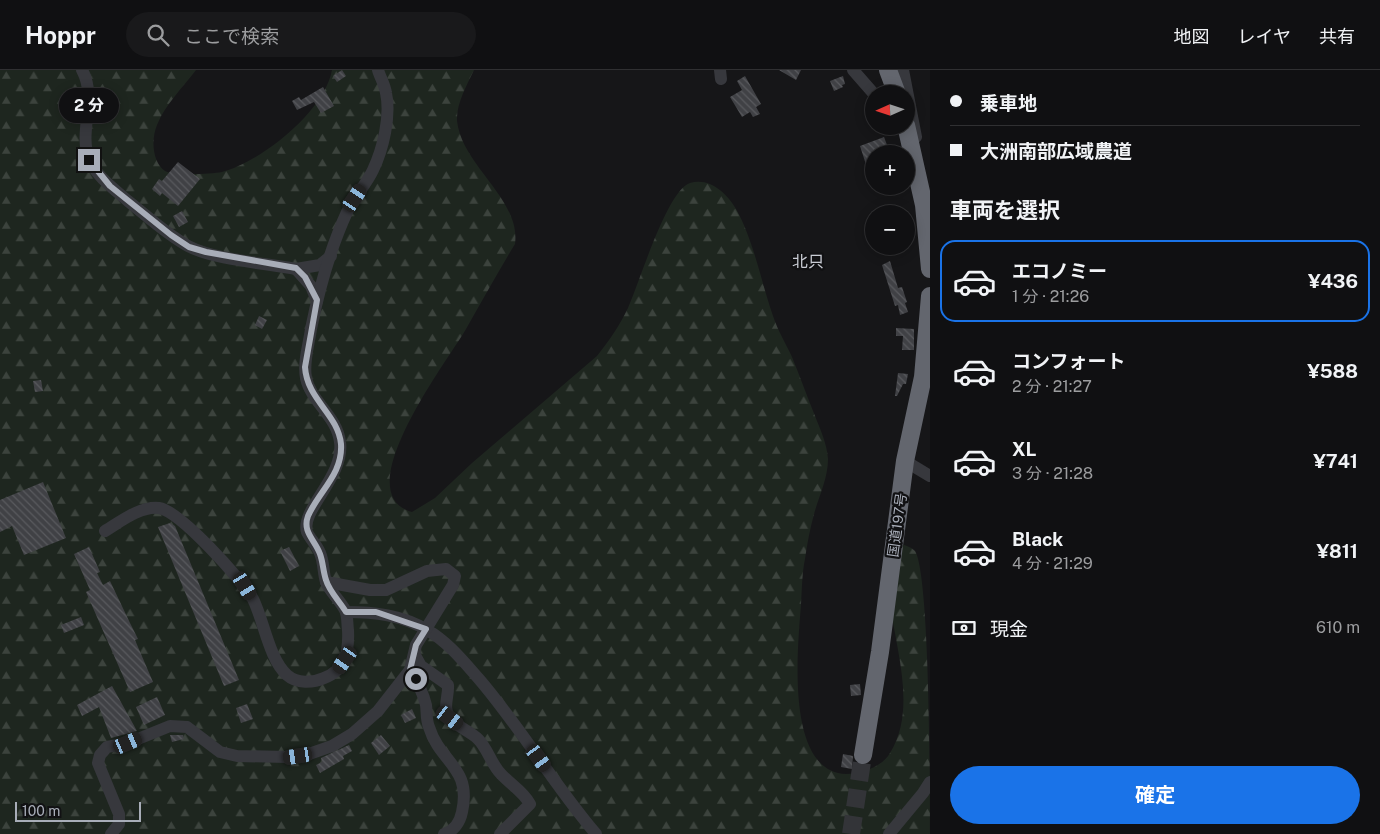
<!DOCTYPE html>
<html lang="ja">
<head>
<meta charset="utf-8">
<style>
  body { margin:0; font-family:"Public Sans","Noto Sans JP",sans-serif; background:#19191b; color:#f1f3f6; height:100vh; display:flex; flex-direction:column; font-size:19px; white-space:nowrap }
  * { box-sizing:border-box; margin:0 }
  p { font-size:16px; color:#9c9d9f }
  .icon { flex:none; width:28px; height:28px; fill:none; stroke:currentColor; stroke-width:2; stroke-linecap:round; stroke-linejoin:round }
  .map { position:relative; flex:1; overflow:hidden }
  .drawer { display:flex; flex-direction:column; background:#101012; width:450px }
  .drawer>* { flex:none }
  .hud { display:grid; align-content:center; height:110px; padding:0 20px; background:#101012 }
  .needle { width:32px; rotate:267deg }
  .tools { position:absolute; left:865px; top:15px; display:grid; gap:10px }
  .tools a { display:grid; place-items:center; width:50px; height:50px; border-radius:50%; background:#101012; box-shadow:0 2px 12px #0003,0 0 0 1px #303032; font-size:25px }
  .scale { position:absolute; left:15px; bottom:12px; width:126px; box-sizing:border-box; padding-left:5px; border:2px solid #a8adb8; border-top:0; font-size:14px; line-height:18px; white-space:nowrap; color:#a8adb8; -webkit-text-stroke:4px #111113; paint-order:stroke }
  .end { position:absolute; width:22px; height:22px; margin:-11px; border:6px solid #a8adb8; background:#111; box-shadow:0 0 0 2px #111 }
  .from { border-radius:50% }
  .bubble { position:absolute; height:35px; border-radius:18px; background:#101012; box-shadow:0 2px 12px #0003,0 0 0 1px #303032; font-size:16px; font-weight:700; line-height:35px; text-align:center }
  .car { position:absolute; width:15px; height:30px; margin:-15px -8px; border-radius:6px; box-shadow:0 0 4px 1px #0007; background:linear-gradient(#222 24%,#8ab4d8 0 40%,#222 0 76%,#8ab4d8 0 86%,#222 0) }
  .hud b { display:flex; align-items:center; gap:18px; height:48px; font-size:19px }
  .hud b+b { border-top:1px solid #303032 }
  .hud i { width:12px; height:12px; background:#f1f3f6 }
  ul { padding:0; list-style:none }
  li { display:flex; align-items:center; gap:15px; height:82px; margin:0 10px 8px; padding:0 10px; border:2px solid transparent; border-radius:15px }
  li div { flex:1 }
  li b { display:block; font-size:19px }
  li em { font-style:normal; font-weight:700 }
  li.on { border-color:#1a73e8 }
  li>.icon { width:45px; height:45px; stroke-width:1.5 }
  h2 { padding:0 20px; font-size:22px; line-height:60px }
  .pay { display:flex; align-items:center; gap:12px; height:55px; padding:0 20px; font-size:19px }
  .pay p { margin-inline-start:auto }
  .button { display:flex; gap:10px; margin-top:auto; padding:10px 20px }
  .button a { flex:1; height:58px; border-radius:30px; background:#1a73e8; color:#fff; font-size:20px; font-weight:700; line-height:58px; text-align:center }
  header { display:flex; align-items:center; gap:30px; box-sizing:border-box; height:70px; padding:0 25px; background:#101012; border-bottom:1px solid #303032 }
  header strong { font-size:24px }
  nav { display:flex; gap:28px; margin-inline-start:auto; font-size:18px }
  .search { width:350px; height:45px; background:#19191b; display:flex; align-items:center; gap:12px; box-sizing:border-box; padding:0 18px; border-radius:28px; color:#9c9d9f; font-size:19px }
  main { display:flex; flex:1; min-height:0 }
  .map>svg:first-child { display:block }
</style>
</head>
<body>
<header>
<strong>Hoppr</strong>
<div class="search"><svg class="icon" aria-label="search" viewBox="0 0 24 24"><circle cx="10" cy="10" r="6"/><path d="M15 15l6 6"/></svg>ここで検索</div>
<nav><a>地図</a><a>レイヤ</a><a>共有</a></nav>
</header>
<main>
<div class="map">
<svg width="930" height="764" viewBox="0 0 930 764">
  <defs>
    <pattern id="forest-firs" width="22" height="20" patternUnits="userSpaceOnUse" patternTransform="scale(1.25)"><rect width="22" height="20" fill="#1e261f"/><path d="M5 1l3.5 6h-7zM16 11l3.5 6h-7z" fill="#3c433d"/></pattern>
    <pattern id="building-back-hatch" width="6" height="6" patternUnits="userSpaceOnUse" patternTransform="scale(1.25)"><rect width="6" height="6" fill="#404145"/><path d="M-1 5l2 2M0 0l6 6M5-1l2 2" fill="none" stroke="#595a5e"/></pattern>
  </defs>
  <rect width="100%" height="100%" fill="#161618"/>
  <path fill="url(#forest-firs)" d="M0,0h196c-13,17 -31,35 -39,55 -6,14 -5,37 8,46 8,5 47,3 57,1 39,-10 103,-61 110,-102h142c-7,15 -18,34 -17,51 5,45 64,78 58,123 -17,28 -33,57 -49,85 -17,30 -121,165 -54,183l23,-14 37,-35 125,-107c12,-15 23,-31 31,-48 11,-24 39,-118 62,-125 19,-6 37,10 46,26 18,32 25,73 37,107 5,15 13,28 19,41 8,20 15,39 23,59 5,13 12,28 13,43 0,19 -9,37 -14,55 -4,15 -7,30 -9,45 -3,14 -3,30 -4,45 -3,41 -17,168 45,170 15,0 36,-7 44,-21 27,-43 6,-103 0,-150 -1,-8 -5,-20 -4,-28 2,-10 11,-22 15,-31 4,1 10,3 14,7 15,24 15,239 15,283h-930z"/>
  <g fill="url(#building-back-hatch)">
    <polygon points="342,0 346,6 337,12 333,6"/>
    <polygon points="779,0 801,0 796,10"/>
    <polygon points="745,6 761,34 756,37 760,44 753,47 750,42 742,47 730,27 742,20 737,11"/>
    <polygon points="843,6 845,14 842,15 843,17 834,21 830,11"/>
    <polygon points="323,17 334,36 321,43 314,32 297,40 292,31 299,27 301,30"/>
    <polygon points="884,67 887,75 874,80 872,113 860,76"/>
    <polygon points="178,92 200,109 178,136 162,123 160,126 152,119 159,109 162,111"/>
    <polygon points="182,141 188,152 179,157 173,146"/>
    <polygon points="907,141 915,162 906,165 906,141"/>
    <polygon points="890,191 898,218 902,217 907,232 905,233 908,242 900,245 898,235 895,236 882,195"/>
    <polygon points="259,246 267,250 262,259 255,255"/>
    <polygon points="896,258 914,259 914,280 902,280 903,266 896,266"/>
    <polygon points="898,303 908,304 906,314 903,314 897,326 895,326"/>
    <polygon points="41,310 43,321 35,322 33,311"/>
    <polygon points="43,412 66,468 24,485 12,456 0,462 0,430"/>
    <polygon points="170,453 175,456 239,610 224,616 158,457"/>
    <polygon points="89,477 100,502 97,503 103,515 110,511 130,553 138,569 135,570 153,612 130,622 86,522 90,520 74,484"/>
    <polygon points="289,477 299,496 290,501 280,481"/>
    <polygon points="81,547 84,555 64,563 61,555"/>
    <polygon points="860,614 861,625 851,626 850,615"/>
    <polygon points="112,616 137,661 111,668 99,637 82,646 77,635"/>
    <polygon points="157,627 165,645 144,655 136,637"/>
    <polygon points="247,634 253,649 241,653 236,638"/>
    <polygon points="412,639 416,648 405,653 401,645"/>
    <polygon points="170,665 183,665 184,669 172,672"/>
    <polygon points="381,665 390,676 379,685 371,673"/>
    <polygon points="349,675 352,681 343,686 344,689 320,703 316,695 322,692 321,688"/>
    <polygon points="843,684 853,686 852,699 841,697"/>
  </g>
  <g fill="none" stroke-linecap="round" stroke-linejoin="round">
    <polyline stroke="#333438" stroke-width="18" stroke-dasharray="18 9" stroke-linecap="butt" points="851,764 863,685"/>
    <g stroke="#37383d" stroke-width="12">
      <path d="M82,0c16,30 -4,60 7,89 7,17 25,30 39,42 19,15 38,33 60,45 27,14 77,17 108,23"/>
      <polyline points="720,0 721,9"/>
      <polyline points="853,0 874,24"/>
      <polyline points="903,0 916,67"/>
      <polyline points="317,231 311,216 296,199 320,195 331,186"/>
      <polyline points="905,391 930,406"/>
      <path d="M105,461c15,-9 35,-25 54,-23 21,3 83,72 94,91 11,22 16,60 34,76 10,9 26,8 37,3 22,-8 25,-28 24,-48 -1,-6 0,-14 -3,-20 -5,-10 -15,-18 -19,-28 -3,-9 -2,-20 -6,-29 -3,-8 -10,-14 -13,-21 -7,-22 38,-56 33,-90 -3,-26 -29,-40 -34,-64 -3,-16 3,-34 5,-49 8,-40 19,-80 36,-117 7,-15 19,-27 26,-42 10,-21 18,-54 13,-77 -1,-8 -6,-16 -8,-23"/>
      <path d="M346,542c28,0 56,3 81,18 20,11 37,32 52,49 42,49 75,106 117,155"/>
      <path d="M415,585l6,11 27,19c1,11 -6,23 2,33 7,9 20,13 28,21 10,10 13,25 23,35 10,11 22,17 29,30l-30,30"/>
      <path d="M410,600c7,11 13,22 16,35 1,7 0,15 3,22 11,36 43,40 33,85 -2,10 -8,19 -18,22"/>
      <polyline points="111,764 119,754 119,744 98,693 100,685 107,677 128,673 170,656 187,657 220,682 237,686 287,687 309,684 332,676 352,664 378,641 410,600 416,575 453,515 455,506 446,499 427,501 386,520 370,520 326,512"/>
      <polyline points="889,764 923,723 930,712"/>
    </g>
    <g stroke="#63666e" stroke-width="18">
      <polyline points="888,0 897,24"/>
      <polyline points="906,55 924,135 930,199"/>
      <polyline points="863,685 880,582 905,391 923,307 930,226"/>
    </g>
  </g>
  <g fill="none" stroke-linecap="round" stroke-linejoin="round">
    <path stroke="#a8adb8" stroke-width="6" d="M89,90l21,26 61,49 18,12 17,5 90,16 9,9 12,23 -12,67c2,33 33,47 36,77 2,30 -22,47 -33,72 -6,16 7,24 12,38 3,8 3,17 6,26 3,11 14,22 20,32h30l50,17 -10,16 -6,25 6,9"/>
  </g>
  <g text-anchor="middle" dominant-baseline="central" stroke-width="4.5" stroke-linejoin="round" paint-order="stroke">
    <g font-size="14" fill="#a8adb8" stroke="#111113">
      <text transform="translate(897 455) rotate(-82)">国道197号</text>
    </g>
    <g font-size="16" fill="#c9ccd4" stroke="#111113">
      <text x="808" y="191">北只</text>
    </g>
  </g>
</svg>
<div class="tools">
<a><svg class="needle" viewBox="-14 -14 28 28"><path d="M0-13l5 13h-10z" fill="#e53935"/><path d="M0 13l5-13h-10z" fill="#9c9d9f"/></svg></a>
<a>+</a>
<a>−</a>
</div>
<div class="scale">100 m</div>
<i class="end from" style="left:416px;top:609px"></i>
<i class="end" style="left:89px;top:90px"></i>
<div class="bubble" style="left:59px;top:18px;width:60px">2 分</div>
<i class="car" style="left:355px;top:128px;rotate:34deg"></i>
<i class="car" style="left:245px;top:516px;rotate:149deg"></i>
<i class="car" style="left:345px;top:590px;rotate:215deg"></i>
<i class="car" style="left:450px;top:648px;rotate:127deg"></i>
<i class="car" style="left:128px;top:673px;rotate:67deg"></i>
<i class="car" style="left:298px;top:686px;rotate:261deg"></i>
<i class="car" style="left:539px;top:688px;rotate:144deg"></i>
</div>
<section class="drawer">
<div class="hud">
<b><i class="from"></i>乗車地</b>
<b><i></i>大洲南部広域農道</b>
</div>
<h2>車両を選択</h2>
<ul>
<li class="on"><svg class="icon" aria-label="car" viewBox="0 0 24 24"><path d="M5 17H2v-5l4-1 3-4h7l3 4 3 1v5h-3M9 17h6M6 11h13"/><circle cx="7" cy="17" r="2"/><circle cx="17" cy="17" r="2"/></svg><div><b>エコノミー</b><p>1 分 · 21:26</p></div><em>¥436</em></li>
<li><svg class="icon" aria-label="car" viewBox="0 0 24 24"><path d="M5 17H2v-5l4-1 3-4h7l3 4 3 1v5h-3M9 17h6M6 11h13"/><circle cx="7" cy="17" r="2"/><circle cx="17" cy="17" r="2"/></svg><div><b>コンフォート</b><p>2 分 · 21:27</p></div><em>¥588</em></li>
<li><svg class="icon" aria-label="car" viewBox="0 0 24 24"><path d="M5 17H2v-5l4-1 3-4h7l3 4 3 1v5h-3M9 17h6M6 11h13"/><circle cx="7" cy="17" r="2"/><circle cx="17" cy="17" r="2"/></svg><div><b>XL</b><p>3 分 · 21:28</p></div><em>¥741</em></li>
<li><svg class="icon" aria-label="car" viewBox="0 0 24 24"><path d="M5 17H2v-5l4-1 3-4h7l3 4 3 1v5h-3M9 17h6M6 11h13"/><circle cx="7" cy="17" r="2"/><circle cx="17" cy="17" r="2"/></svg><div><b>Black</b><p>4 分 · 21:29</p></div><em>¥811</em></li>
</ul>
<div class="pay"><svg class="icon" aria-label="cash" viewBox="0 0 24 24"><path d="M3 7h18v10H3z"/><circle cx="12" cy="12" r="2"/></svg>現金<p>610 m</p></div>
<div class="button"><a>確定</a></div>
</section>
</main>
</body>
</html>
